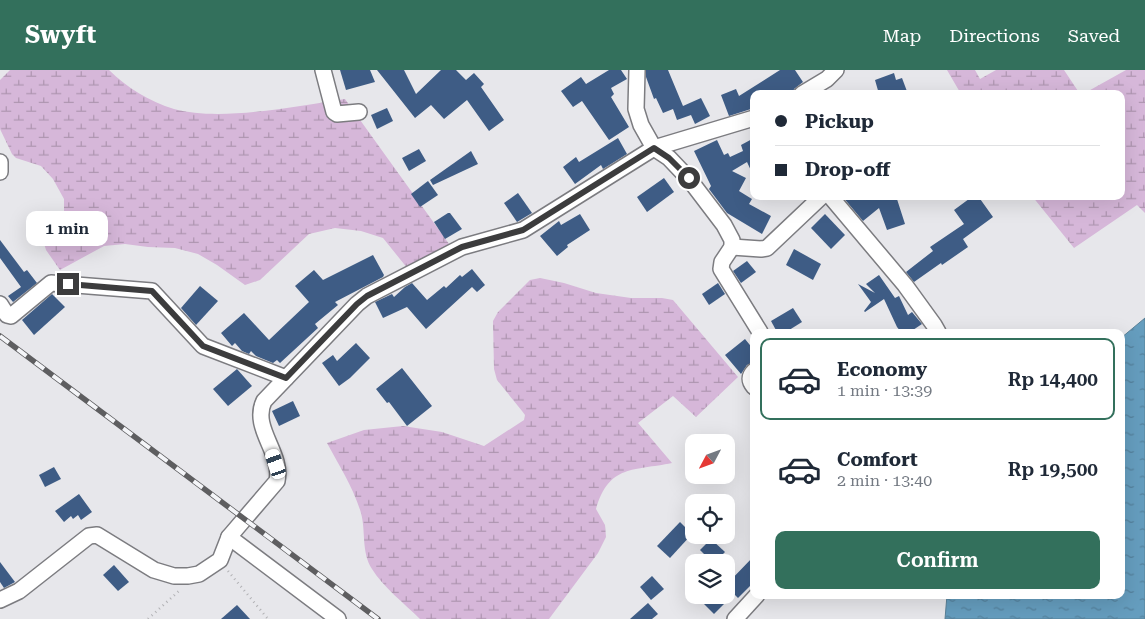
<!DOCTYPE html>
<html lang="en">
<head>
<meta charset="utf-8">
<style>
  body { margin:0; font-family:"Roboto Serif",serif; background:#f2f2f3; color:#1f2937; height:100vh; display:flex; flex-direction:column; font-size:19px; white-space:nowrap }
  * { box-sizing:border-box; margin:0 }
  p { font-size:16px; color:#747a83 }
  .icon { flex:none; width:28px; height:28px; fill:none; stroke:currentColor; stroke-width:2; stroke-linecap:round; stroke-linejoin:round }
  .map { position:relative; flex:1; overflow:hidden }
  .details { position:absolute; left:750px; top:259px; width:375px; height:270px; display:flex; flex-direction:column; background:#fff; border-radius:10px; box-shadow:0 5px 20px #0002 }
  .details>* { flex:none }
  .guide { position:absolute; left:750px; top:20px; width:375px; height:110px; border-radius:10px; box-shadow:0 5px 20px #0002; display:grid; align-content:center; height:110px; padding:0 25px; background:#fff }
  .needle { width:32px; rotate:229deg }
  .controls { position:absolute; left:685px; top:364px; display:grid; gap:10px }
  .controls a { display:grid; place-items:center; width:50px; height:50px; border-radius:10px; background:#fff; box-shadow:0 5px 20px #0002; font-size:25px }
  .end { position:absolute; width:22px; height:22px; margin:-11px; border:6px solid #3c3c3d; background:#fff; box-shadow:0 0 0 2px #fff }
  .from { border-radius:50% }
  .bubble { position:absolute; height:35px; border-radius:10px; background:#fff; box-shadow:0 5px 20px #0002; font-size:16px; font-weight:600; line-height:35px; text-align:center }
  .car { position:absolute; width:15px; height:30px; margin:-15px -8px; border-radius:6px; box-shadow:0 0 4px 1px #0007; background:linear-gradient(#fff 24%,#345 0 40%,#fff 0 76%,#345 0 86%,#fff 0) }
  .guide b { display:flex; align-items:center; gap:18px; height:48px; font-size:19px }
  .guide b+b { border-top:1px solid #e0e1e3 }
  .guide i { width:12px; height:12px; background:#1f2937 }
  ul { padding:9px 0 0; list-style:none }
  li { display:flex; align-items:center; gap:15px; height:82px; margin:0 10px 8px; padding:0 15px; border:2px solid transparent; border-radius:10px }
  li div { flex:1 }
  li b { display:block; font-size:19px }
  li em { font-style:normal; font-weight:600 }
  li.active { border-color:#33705c }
  li>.icon { width:45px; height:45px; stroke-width:1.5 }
  .button { display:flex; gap:10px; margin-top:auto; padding:10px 25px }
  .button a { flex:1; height:58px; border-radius:10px; background:#33705c; color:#fff; font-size:20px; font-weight:600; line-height:58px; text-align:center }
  header { display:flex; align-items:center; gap:30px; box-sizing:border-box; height:70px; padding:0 25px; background:#33705c; color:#fff }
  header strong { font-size:24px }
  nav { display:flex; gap:28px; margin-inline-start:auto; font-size:18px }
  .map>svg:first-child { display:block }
</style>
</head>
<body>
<header>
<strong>Swyft</strong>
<nav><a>Map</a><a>Directions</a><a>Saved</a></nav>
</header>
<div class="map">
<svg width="1145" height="549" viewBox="0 0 1145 549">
  <defs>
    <pattern id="wetland-marsh" width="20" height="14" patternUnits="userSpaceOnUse" patternTransform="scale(1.25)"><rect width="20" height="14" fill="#d6b7d9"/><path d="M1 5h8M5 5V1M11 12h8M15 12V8" fill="none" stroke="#af96b1"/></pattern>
    <pattern id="water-ripples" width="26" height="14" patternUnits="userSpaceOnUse" patternTransform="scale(1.25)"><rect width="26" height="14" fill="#659dbe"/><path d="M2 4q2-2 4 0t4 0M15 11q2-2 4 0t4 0" fill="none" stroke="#54819c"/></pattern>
  </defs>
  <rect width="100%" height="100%" fill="#e7e7eb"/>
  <g fill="url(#wetland-marsh)">
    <path d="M10,0h99c17,17 41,32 65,39 47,13 122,-3 171,-10l107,149 -44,21 -25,-31 -22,-7 -26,-3 -26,6 -49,46 -15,5 -28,-20 -19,-11 -23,-6 -27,-1 -23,-3 -21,2 -44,24 -14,-20 -3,-10 21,-25v-16l-11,-20 -12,-13 -25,-8 -4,-4 -12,-25v-49z"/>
    <polygon points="947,0 975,0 980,9 996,0 1064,0 1080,24 961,24"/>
    <polygon points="1126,0 1145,0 1145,143 1137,135 1074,178 1032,126 1121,126 1121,24 1083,24"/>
    <path d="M540,208l24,5 32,10 35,5h31l11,2 65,77 -42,40 -23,-21 -35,27 34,40c-38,8 -63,1 -76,46l9,16 1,12 -8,16 -49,66h-129c-15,-15 -37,-32 -48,-50 -11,-17 -6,-38 -11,-56 -7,-24 -22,-48 -34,-70l37,-13 39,-4 39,6 42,14 40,-26 1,-5 -3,-4 -25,-31 -3,-11 -1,-48 5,-9 32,-32z"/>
  </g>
  <polygon fill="url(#water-ripples)" stroke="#598097" points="1145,248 1145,549 945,549 947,525 1121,525 1121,268"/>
  <g fill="#3e5c85">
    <polygon points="340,0 370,0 375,12 346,20"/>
    <polygon points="377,0 404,0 416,24 441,0 456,0 466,10 474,3 484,14 481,17 504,50 489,61 467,30 444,49 431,35 415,48"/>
    <polygon points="609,0 621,0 627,9 611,18 614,24 611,27 629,57 609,70 582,31 573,37 561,21 581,7 586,14"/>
    <polygon points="646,0 668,0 683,36 701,28 710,46 695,54 691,45 677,50 673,39 663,43 656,28 654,29 646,7"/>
    <polygon points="780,0 795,0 803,12 794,19 793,24 754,24 754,38 729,46 721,25 736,19 739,26"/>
    <polygon points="894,3 896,10 902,8 908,24 879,24 875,10"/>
    <polygon points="387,38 393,51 377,59 371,45"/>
    <polygon points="618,68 627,84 603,99 601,95 575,114 563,97 576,87 579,92"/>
    <polygon points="754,68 754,107 747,92 732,101 746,108 739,121 752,129 749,134 771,146 762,164 727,143 709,119 711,116 694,81 717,70 724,85 728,83 730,87 743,81 741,75"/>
    <polygon points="419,79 426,91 409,101 402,88"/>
    <polygon points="471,81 478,94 433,115 430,110"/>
    <polygon points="664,108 674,122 647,142 637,127"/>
    <polygon points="428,111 438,125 420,137 411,124"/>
    <polygon points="518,123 532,143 517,152 504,133"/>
    <polygon points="842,126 857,126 861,130 867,126 896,126 905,154 887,160 879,138 863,151"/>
    <polygon points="973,126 978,126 993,147 963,169 968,177 942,195 941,193 914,212 906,202 933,181 930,177 964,154 954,140"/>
    <polygon points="448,143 450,143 462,159 445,169 434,152"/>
    <polygon points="580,144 590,160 567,175 568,177 557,186 540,166 559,151 561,155"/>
    <polygon points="825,144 845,165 831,179 811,158"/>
    <polygon points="0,170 24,202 27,200 37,213 13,232 8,226 21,217 0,188"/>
    <polygon points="794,179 821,194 813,210 786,195"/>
    <polygon points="373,185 384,205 383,207 335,232 338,235 315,254 318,258 280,293 277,290 273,293 256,286 251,281 249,284 242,281 235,273 232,276 221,263 244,243 269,270 309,232 295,216 314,200 323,210"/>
    <polygon points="747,191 756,202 741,213 733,201"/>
    <polygon points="472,199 485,215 477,222 472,217 426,259 407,237 383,248 375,232 392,224 394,227 405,217 412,213 427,230 444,216 446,218 460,205 462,207"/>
    <polygon points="879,205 895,228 899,226 908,245 912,242 922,254 910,262 901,262 897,257 884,229 865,242 864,241 871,232 858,214 875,223 866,214"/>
    <polygon points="718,213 725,224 709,235 702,224"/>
    <polygon points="200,216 218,231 196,255 181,238"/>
    <polygon points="52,224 65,237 34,265 22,250"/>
    <polygon points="793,238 802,252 786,262 777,262 771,251"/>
    <polygon points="745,269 754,280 754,292 747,295 741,304 725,285"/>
    <polygon points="356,273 370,288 350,308 339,316 322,293 333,285 337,291"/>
    <polygon points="402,298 432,336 407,356 389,332 387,333 376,319"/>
    <polygon points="237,299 252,316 228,336 213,319"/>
    <polygon points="293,331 300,346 279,356 272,341"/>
    <polygon points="54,397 61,409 45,417 39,405"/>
    <polygon points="79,424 92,442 81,450 78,445 73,449 71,446 64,452 55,441"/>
    <polygon points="680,452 692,464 670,488 657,476"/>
    <polygon points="711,469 725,482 715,492 712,492 700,480"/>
    <polygon points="754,486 754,512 738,528 734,524 714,544 695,525 726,525 726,515"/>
    <polygon points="0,492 15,512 4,518 0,512"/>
    <polygon points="114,495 129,512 118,521 103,505"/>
    <polygon points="652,506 664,519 651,530 640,517"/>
    <polygon points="648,533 658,544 652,549 630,549"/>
    <polygon points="237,535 250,549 221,549"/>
  </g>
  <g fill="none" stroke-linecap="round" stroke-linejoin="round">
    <defs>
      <g id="street">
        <polyline points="323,0 334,42 337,44 359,42"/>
        <polyline points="637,0 636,39 641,55 654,78 669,88 689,109 724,155 732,170 732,177 722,192 721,199 760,262"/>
        <polyline points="802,24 827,9 836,0"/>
        <polyline points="0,92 0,102"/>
        <polyline points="830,126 905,215 934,255 938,262"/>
        <polyline points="732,177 761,179 767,178 822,126"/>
        <polyline points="0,234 7,245 11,246 51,213 152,221 203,276 286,308"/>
        <path d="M754,301c-5,5 -5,10 0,16"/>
        <polyline points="229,467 338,549"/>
        <path d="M0,530l19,-9 70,-55 8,-1 57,35 20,6h14l11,-2 21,-14 9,-23 48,-56c6,-28 -26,-53 -13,-80l93,-97 10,-8 95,-49 61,-17 131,-82 100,-30"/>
        <polyline points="735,549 757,525"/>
      </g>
    </defs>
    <use href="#street" stroke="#7c7c80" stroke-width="18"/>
    <g stroke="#b1b1b4" stroke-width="2.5" stroke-dasharray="1 4" stroke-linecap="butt">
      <polyline points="228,501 268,549"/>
      <polyline points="148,549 180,520"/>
    </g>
    <use href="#street" stroke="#fff" stroke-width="15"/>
    <defs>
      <polyline id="rail" points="0,266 378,549"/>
    </defs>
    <use href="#rail" stroke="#5e5e60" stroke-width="5.5"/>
    <use href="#rail" stroke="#f4f5f8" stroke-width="4" stroke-dasharray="11" stroke-linecap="butt"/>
  </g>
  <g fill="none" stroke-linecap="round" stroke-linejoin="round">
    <polyline stroke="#3c3c3d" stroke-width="6" points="68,214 152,221 203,276 286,308 357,234 367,226 462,177 523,160 654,78 669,88 689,108"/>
  </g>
</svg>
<div class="controls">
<a><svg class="needle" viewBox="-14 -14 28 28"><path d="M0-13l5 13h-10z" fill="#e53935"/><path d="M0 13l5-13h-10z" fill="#747a83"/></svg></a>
<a><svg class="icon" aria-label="locate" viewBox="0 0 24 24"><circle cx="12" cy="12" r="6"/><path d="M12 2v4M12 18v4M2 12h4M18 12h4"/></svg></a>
<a><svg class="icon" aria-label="layers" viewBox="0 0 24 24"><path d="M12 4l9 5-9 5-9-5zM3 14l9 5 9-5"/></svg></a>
</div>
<i class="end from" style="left:689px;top:108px"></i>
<i class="end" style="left:68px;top:214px"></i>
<div class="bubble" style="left:26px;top:141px;width:82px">1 min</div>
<i class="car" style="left:276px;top:394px;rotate:341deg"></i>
<div class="guide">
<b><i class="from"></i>Pickup</b>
<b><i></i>Drop-off</b>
</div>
<section class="details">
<ul>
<li class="active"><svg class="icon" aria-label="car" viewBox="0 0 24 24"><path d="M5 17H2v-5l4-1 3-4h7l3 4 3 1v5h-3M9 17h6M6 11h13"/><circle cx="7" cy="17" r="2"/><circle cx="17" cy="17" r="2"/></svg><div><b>Economy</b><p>1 min · 13:39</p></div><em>Rp 14,400</em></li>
<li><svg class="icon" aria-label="car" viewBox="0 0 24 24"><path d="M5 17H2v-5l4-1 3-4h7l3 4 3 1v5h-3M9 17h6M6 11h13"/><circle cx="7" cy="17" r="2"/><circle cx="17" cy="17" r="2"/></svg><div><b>Comfort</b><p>2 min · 13:40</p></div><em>Rp 19,500</em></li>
</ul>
<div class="button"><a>Confirm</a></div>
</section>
</div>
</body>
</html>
